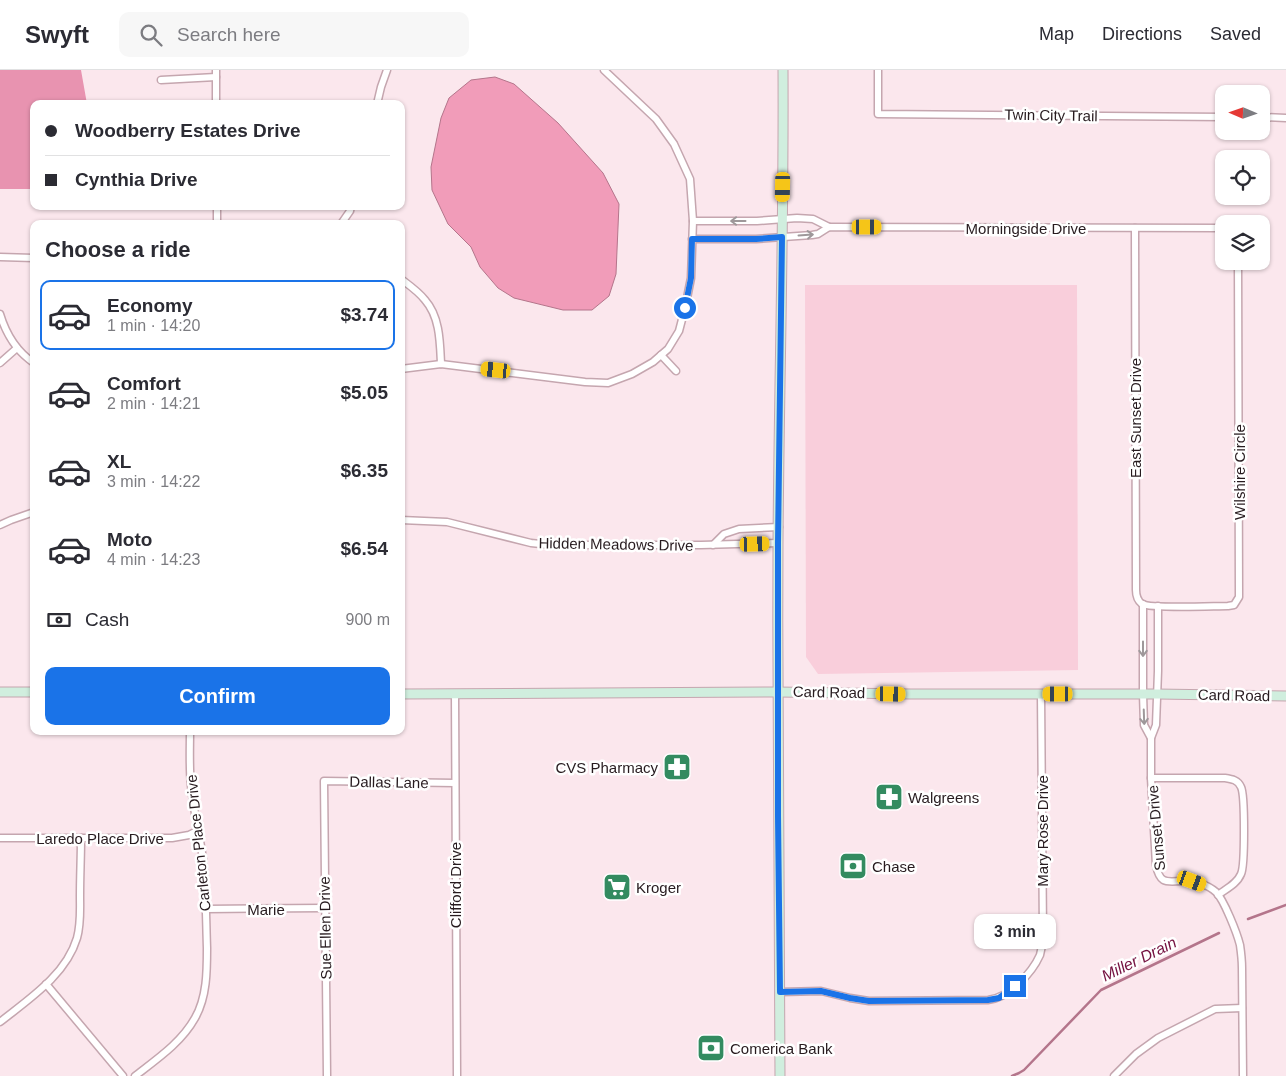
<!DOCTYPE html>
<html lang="en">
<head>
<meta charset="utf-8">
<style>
  body { margin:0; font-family:Helvetica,sans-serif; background:#f7f7f7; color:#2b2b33; height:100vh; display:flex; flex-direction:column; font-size:19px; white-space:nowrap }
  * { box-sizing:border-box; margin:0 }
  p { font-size:16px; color:#7c7c81 }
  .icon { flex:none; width:28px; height:28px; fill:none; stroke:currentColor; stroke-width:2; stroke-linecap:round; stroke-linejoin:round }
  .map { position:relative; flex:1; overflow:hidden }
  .drawer { position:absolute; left:30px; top:150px; width:375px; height:515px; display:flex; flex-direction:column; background:#fff; border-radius:10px; box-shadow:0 1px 4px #0004 }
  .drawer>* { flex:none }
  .guide { position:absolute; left:30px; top:30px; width:375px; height:110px; border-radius:10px; box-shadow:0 1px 4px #0004; display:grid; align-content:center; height:110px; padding:0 15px; background:#fff }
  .needle { width:32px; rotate:272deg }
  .controls { position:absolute; left:1215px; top:15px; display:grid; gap:10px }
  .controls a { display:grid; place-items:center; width:55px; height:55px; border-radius:10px; background:#fff; box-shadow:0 1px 4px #0004; font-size:25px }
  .end { position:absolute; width:22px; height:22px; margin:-11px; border:6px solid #1a73e8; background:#fff; box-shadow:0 0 0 2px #fff }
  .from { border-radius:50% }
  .bubble { position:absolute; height:35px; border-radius:10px; background:#fff; box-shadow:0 1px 4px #0004; font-size:16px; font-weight:700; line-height:35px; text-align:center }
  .car { position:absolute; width:15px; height:30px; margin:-15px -8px; border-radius:6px; box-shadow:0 0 4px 1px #0007; background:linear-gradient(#f5c518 24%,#345 0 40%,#f5c518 0 76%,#345 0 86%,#f5c518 0) }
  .guide b { display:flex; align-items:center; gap:18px; height:48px; font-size:19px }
  .guide b+b { border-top:1px solid #e1e1e2 }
  .guide i { width:12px; height:12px; background:#2b2b33 }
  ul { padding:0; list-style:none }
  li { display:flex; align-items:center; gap:15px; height:70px; margin:0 10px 8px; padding:0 5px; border:2px solid transparent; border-radius:10px }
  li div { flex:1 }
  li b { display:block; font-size:19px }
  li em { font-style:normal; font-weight:700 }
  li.active { border-color:#1a73e8 }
  li>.icon { width:45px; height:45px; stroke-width:1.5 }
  h2 { padding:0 15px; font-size:22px; line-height:60px }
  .pay { display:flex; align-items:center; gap:12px; height:55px; padding:0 15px; font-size:19px }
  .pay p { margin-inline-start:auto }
  .action { display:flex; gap:10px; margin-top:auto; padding:10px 15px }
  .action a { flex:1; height:58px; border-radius:10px; background:#1a73e8; color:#fff; font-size:20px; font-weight:700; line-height:58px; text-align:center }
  header { display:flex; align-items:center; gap:30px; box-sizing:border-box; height:70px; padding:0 25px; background:#fff; border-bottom:1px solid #e1e1e2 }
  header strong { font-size:24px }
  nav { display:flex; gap:28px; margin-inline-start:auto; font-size:18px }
  .search { width:350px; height:45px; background:#f7f7f7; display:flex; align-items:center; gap:12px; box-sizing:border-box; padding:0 18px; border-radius:10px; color:#7c7c81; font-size:19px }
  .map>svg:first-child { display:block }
</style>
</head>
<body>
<header>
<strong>Swyft</strong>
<div class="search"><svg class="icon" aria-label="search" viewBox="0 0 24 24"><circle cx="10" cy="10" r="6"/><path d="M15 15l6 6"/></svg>Search here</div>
<nav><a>Map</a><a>Directions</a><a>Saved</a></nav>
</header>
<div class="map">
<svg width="1286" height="1006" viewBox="0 0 1286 1006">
  <rect width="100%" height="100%" fill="#fbe7ed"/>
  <polygon fill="#f9cedb" points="805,215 1077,215 1078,600 818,604 806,587"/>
  <polygon fill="#e893b0" points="0,0 81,0 87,34 34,34 34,119 0,119"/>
  <polygon fill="#f19cb9" stroke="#b4758b" points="495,7 514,14 558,53 603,103 619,134 616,204 609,226 592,240 563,240 514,228 498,218 480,197 471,177 448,154 432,120 431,97 441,48 449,28 471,10"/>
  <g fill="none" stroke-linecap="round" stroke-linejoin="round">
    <g stroke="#b4758b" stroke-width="2.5">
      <polyline points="1248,849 1286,835"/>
      <polyline points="1012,1006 1019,1003 1024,1000 1101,920 1219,863"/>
    </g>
    <defs>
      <g id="street">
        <polyline points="216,0 216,34"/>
        <polyline points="878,0 878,44 1224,47"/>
        <polyline points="161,10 216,7"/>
        <polyline points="377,34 381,17 387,0"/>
        <polyline points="1261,47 1286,48"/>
        <polyline points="217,136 217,154"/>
        <polyline points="693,151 757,151 797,148 813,149 829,157"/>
        <polyline points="341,154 350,141 351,136"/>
        <path d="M1135,158l1,362c0,6 2,11 6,14 9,5 72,2 86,2l6,-1 5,-8 -1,-336"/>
        <polyline points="692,169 756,169 812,165 818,164 829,157 1224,158"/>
        <polyline points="0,187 34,188"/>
        <path d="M401,209c8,6 18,13 24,21 15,17 15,42 16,64"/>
        <path d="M0,244c6,20 16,37 34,49"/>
        <polyline points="661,285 676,301"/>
        <polyline points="0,293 17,278"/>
        <polyline points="401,299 441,294 585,312 608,313 632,304 653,292 668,279 679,261 685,238 691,208 693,151 690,109 674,74 656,49 604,0"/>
        <polyline points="401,450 447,452 531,473 550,475 701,475 778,473"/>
        <polyline points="0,455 11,450 34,442"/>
        <polyline points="713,475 724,464 739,459 779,457"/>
        <polyline points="1143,534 1143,624 1144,655 1151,668"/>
        <path d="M1158,536v65l-2,54 -5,13v40l5,87c4,21 12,16 28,16 10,-1 24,4 32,11 8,8 21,41 24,53 1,7 2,15 2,23l1,108"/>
        <polyline points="455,624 457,1006"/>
        <path d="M1151,708h74c7,1 13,2 16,9 4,8 4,79 0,87 -4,10 -15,15 -23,21"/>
        <polyline points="0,768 172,768 189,765 199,760"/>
        <polyline points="206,839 325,838"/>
        <polyline points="46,914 123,1006"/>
        <path d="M780,922l41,-1 29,7 19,3 119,-1c21,-2 44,-27 52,-45 2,-7 3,-13 3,-20l-2,-241"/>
        <path d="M0,952c29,-23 66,-47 77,-84 4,-14 3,-28 3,-42 0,-20 1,-39 1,-58"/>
        <path d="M135,1006c22,-17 46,-33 60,-58 12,-21 12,-47 12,-70 -1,-29 -1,-59 -4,-88 -3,-25 -10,-50 -12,-75 -2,-18 -1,-36 -1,-54"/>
        <polyline points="327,1006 324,711 455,713"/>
        <polyline points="1114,1006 1136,984 1158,968 1215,939 1242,938"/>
      </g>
      <g id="secondary">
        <polyline points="0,622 34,622"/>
        <polyline points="401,624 778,622 910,624 1157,624 1286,626"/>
        <path d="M780,1006c0,-177 -3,-354 -2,-531 1,-158 6,-317 5,-475"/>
      </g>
    </defs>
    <use href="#street" stroke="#c5a6af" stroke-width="9"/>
    <use href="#secondary" stroke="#c5a6af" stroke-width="11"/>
    <use href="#street" stroke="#fff" stroke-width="6"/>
    <use href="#secondary" stroke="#d0eede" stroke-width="9"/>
  </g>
  <defs><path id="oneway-shaft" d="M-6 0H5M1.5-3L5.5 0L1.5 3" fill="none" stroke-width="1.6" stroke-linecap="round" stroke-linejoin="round" transform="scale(1.25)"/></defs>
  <g stroke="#9e989a">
    <use href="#oneway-shaft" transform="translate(738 151) rotate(180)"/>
    <use href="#oneway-shaft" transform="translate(806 165) rotate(-4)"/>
    <use href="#oneway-shaft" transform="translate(1143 579) rotate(90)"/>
    <use href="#oneway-shaft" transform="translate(1144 647) rotate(88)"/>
  </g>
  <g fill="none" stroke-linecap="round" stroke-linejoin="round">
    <polyline stroke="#1a73e8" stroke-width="6" points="685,238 691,208 692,169 756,169 782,167 778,473 778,746 780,922 821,921 850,928 869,931 988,930 999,928 1015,916"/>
  </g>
  <defs>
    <symbol id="pharmacy-square" viewBox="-11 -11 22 22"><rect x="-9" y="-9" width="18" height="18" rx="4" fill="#338b60" stroke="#fff"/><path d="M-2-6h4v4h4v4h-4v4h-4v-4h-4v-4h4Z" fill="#fff"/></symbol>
    <symbol id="bank-square" viewBox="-11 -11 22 22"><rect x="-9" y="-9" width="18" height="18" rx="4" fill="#338b60" stroke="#fff"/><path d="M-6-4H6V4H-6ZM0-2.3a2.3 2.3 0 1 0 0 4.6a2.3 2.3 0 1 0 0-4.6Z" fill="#fff"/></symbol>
    <symbol id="supermarket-square" viewBox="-11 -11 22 22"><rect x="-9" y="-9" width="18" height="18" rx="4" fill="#338b60" stroke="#fff"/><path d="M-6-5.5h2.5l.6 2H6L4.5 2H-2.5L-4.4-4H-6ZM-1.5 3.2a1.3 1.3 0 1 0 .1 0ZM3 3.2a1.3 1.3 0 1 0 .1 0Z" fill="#fff"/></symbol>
  </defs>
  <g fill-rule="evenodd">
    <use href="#pharmacy-square" x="661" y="681" width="32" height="32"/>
    <use href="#pharmacy-square" x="873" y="711" width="32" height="32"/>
    <use href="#bank-square" x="837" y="780" width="32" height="32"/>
    <use href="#supermarket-square" x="601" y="801" width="32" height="32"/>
    <use href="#bank-square" x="695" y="962" width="32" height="32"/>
  </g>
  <g text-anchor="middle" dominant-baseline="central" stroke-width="5" stroke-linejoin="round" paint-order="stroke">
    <g font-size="15" fill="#271b1f" stroke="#fff">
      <text transform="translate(1051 45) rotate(1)">Twin City Trail</text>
      <text x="1026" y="158">Morningside Drive</text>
      <text transform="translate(1135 348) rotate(-90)">East Sunset Drive</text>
      <text transform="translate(1239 402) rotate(-90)">Wilshire Circle</text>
      <text transform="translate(616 474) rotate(1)">Hidden Meadows Drive</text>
      <text transform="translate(829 622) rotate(1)">Card Road</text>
      <text transform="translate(1234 625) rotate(1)">Card Road</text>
      <text transform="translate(389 712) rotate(1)">Dallas Lane</text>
      <text transform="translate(1156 758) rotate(-95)">Sunset Drive</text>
      <text transform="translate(1042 761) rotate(-90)">Mary Rose Drive</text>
      <text x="100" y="768">Laredo Place Drive</text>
      <text transform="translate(198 773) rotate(-96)">Carleton Place Drive</text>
      <text transform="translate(455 815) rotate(-90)">Clifford Drive</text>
      <text x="266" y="839">Marie</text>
      <text transform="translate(325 858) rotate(-91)">Sue Ellen Drive</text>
    </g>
    <g font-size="15" fill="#271b1f" stroke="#fff" text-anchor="start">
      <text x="658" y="697" text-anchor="end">CVS Pharmacy</text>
      <text x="908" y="727">Walgreens</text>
      <text x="872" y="796">Chase</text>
      <text x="636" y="817">Kroger</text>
      <text x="730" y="978">Comerica Bank</text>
    </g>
    <g font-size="16" font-style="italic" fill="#751241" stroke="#fff">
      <text transform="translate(1139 889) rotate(-26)">Miller Drain</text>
    </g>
  </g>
</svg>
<div class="controls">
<a><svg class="needle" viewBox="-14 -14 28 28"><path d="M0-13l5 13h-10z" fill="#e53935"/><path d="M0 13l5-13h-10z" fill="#7c7c81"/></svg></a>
<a><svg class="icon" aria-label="locate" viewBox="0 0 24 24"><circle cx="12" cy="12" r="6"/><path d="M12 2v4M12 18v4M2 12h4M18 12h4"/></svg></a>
<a><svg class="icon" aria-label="layers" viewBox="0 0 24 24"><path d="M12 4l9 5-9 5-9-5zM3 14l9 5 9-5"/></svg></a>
</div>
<i class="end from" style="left:685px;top:238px"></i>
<i class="end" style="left:1015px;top:916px"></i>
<div class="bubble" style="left:974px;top:844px;width:82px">3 min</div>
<i class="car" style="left:783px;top:117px;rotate:181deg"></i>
<i class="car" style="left:867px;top:157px;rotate:90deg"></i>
<i class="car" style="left:496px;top:300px;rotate:276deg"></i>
<i class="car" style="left:755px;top:474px;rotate:88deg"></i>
<i class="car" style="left:891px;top:624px;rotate:91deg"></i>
<i class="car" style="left:1058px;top:624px;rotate:270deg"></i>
<i class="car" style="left:1192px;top:811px;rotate:110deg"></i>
<div class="guide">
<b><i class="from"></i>Woodberry Estates Drive</b>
<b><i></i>Cynthia Drive</b>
</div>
<section class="drawer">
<h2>Choose a ride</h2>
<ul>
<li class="active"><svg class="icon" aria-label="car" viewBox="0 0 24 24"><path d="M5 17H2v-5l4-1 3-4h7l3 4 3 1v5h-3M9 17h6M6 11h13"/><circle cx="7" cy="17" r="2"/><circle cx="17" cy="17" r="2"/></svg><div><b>Economy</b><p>1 min · 14:20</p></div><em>$3.74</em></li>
<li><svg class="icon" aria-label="car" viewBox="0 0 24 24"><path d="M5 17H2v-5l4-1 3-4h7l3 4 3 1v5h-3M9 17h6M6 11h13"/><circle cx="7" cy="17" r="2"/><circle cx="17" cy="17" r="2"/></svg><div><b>Comfort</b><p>2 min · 14:21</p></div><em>$5.05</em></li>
<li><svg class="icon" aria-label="car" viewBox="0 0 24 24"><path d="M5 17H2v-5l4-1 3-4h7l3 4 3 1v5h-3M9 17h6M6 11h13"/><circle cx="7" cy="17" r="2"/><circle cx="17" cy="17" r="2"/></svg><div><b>XL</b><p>3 min · 14:22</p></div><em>$6.35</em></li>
<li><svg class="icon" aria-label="car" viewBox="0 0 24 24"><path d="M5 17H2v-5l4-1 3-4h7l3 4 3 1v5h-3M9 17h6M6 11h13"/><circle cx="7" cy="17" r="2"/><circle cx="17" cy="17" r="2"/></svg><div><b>Moto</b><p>4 min · 14:23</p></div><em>$6.54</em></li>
</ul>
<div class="pay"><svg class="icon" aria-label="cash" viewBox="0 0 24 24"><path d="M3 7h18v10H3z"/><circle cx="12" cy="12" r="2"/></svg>Cash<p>900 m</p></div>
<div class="action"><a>Confirm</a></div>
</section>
</div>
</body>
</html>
